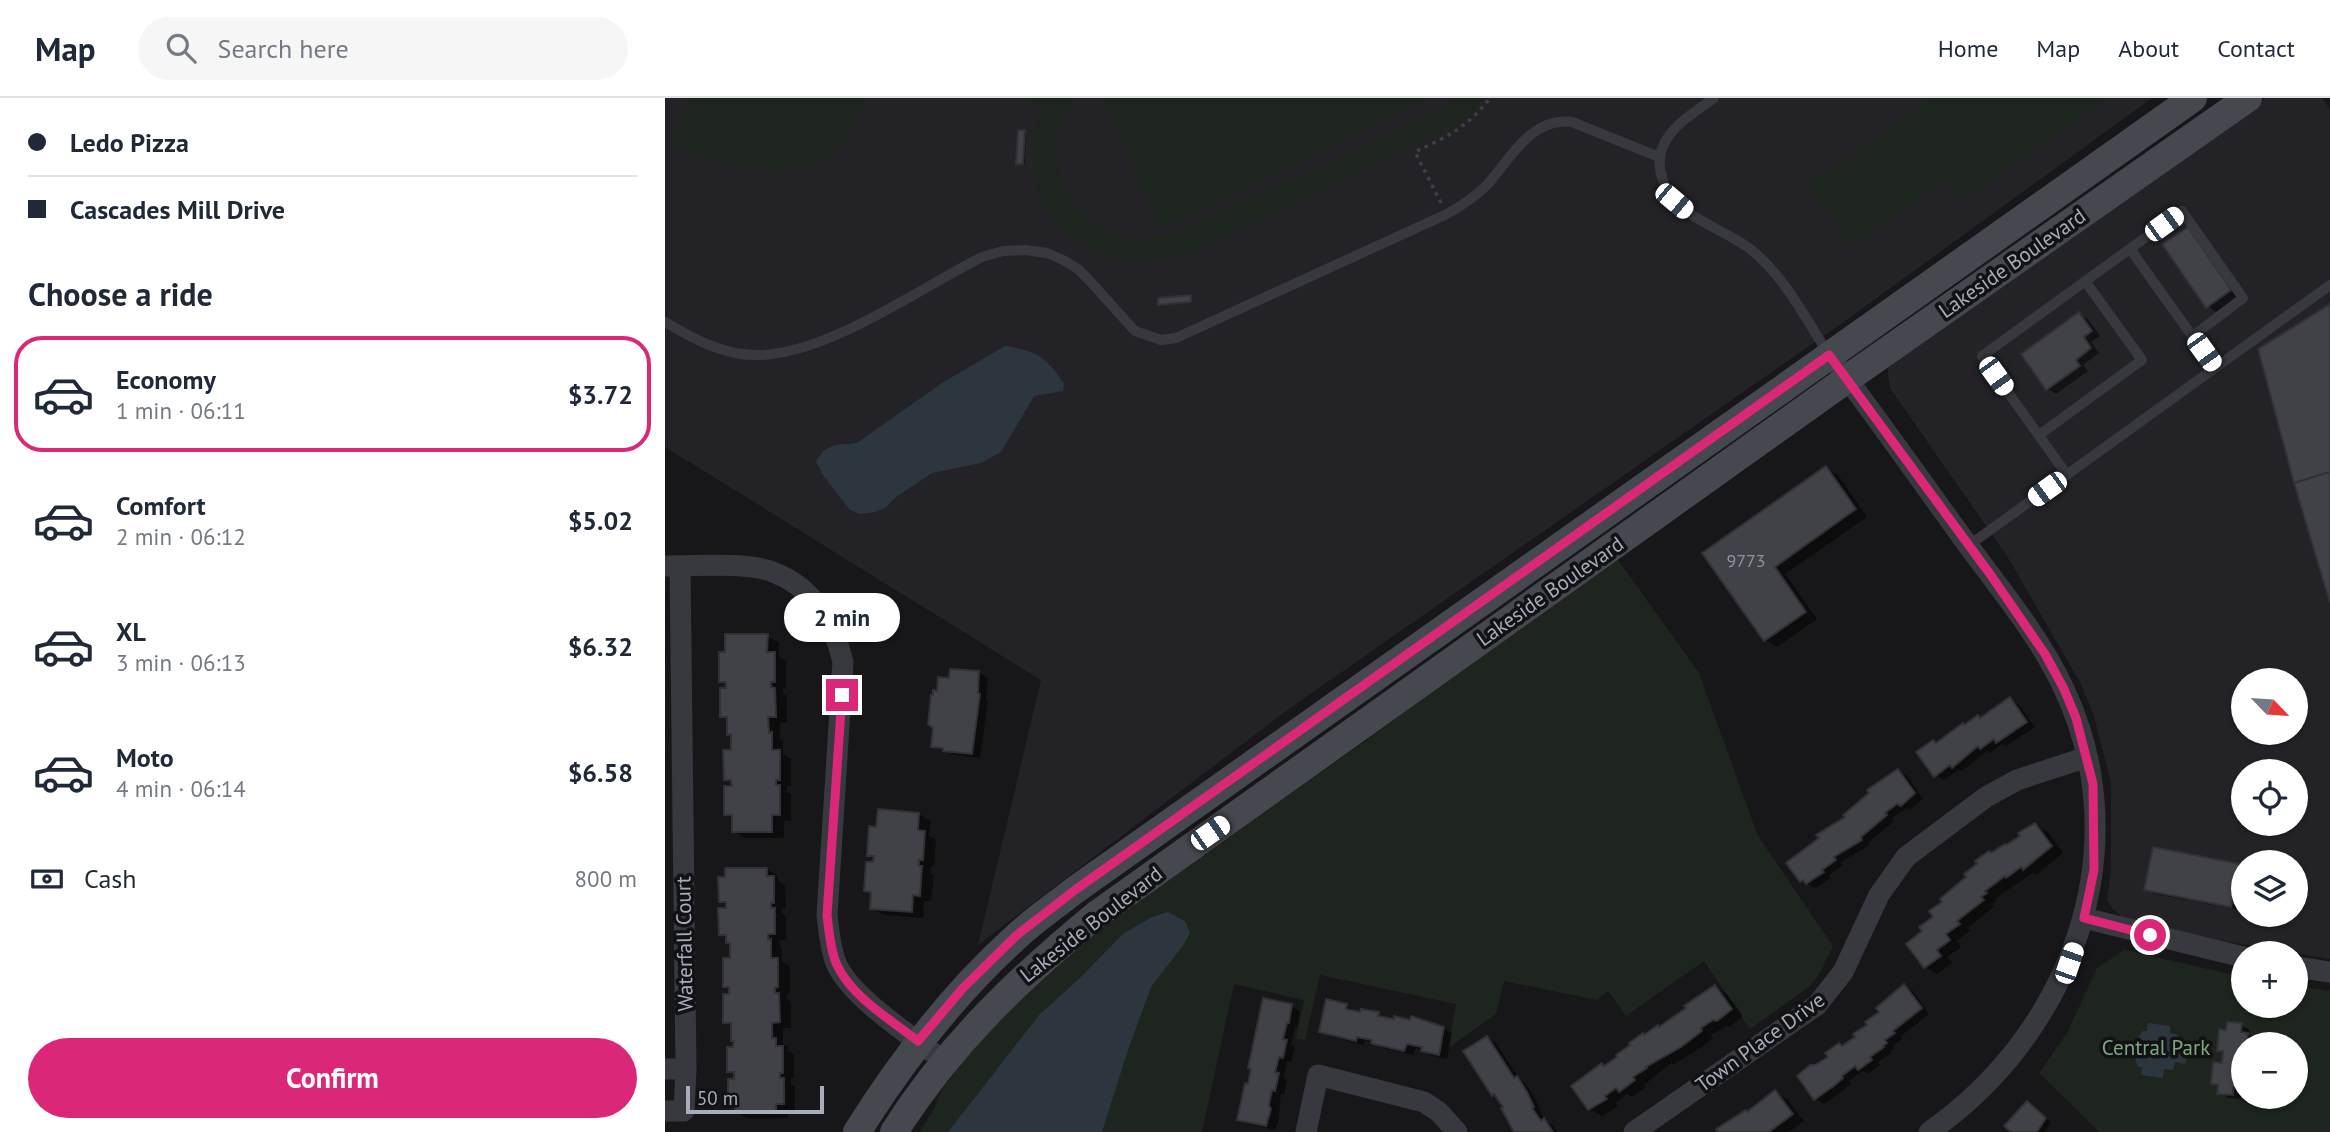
<!DOCTYPE html>
<html lang="en">
<head>
<meta charset="utf-8">
<style>
  body { margin:0; font-family:"PT Sans",sans-serif; background:#f6f6f7; color:#1f2937; height:100vh; display:flex; flex-direction:column; font-size:26px; white-space:nowrap }
  * { box-sizing:border-box; margin:0 }
  p { font-size:23px; color:#747a83 }
  .icon { flex:none; width:38px; height:38px; fill:none; stroke:currentColor; stroke-width:2; stroke-linecap:round; stroke-linejoin:round }
  .map { position:relative; flex:1; overflow:hidden }
  .panel { display:flex; flex-direction:column; background:#fff; width:665px }
  .panel>* { flex:none }
  .guide { display:grid; align-content:center; height:154px; padding:0 28px; background:#fff }
  .needle { width:46px; rotate:115deg }
  .controls { position:absolute; left:1566px; top:570px; display:grid; gap:14px }
  .controls a { display:grid; place-items:center; width:77px; height:77px; border-radius:50%; background:#fff; box-shadow:0 2px 5px #0004; font-size:35px }
  .scale { position:absolute; left:21px; bottom:18px; width:138px; box-sizing:border-box; padding-left:7px; border:4px solid #a8adbb; border-top:0; font-size:19px; line-height:24px; white-space:nowrap; color:#a8adbb; -webkit-text-stroke:5px #121215; paint-order:stroke }
  .end { position:absolute; width:32px; height:32px; margin:-16px; border:9px solid #db2777; background:#fff; box-shadow:0 0 0 4px #fff }
  .from { border-radius:50% }
  .bubble { position:absolute; height:49px; border-radius:24px; background:#fff; box-shadow:0 2px 5px #0004; font-size:23px; font-weight:700; line-height:49px; text-align:center }
  .car { position:absolute; width:21px; height:42px; margin:-21px -10px; border-radius:9px; box-shadow:0 0 5px 2px #0007; background:linear-gradient(#fff 24%,#345 0 40%,#fff 0 76%,#345 0 86%,#fff 0) }
  .guide b { display:flex; align-items:center; gap:24px; height:66px; font-size:26px }
  .guide b+b { border-top:2px solid #e0e1e3 }
  .guide i { width:18px; height:18px; background:#1f2937 }
  ul { padding:0; list-style:none }
  li { display:flex; align-items:center; gap:21px; height:116px; margin:0 14px 10px; padding:0 14px; border:4px solid transparent; border-radius:28px }
  li div { flex:1 }
  li b { display:block; font-size:26px }
  li em { font-style:normal; font-weight:700 }
  li.selected { border-color:#db2777 }
  li>.icon { width:63px; height:63px; stroke-width:1.5 }
  h2 { padding:0 28px; font-size:32px; line-height:84px }
  .pay { display:flex; align-items:center; gap:18px; height:77px; padding:0 28px; font-size:26px }
  .pay p { margin-inline-start:auto }
  .cta { display:flex; gap:14px; margin-top:auto; padding:14px 28px }
  .cta a { flex:1; height:80px; border-radius:42px; background:#db2777; color:#fff; font-size:28px; font-weight:700; line-height:80px; text-align:center }
  header { display:flex; align-items:center; gap:42px; box-sizing:border-box; height:98px; padding:0 35px; background:#fff; border-bottom:2px solid #e0e1e3 }
  header strong { font-size:33px }
  nav { display:flex; gap:38px; margin-inline-start:auto; font-size:24px }
  .search { width:490px; height:63px; background:#f6f6f7; display:flex; align-items:center; gap:18px; box-sizing:border-box; padding:0 24px; border-radius:38px; color:#747a83; font-size:26px }
  main { display:flex; flex:1; min-height:0 }
  .map>svg:first-child { display:block }
</style>
</head>
<body>
<header>
<strong>Map</strong>
<div class="search"><svg class="icon" aria-label="search" viewBox="0 0 24 24"><circle cx="10" cy="10" r="6"/><path d="M15 15l6 6"/></svg>Search here</div>
<nav><a>Home</a><a>Map</a><a>About</a><a>Contact</a></nav>
</header>
<main>
<section class="panel">
<div class="guide">
<b><i class="from"></i>Ledo Pizza</b>
<b><i></i>Cascades Mill Drive</b>
</div>
<h2>Choose a ride</h2>
<ul>
<li class="selected"><svg class="icon" aria-label="car" viewBox="0 0 24 24"><path d="M5 17H2v-5l4-1 3-4h7l3 4 3 1v5h-3M9 17h6M6 11h13"/><circle cx="7" cy="17" r="2"/><circle cx="17" cy="17" r="2"/></svg><div><b>Economy</b><p>1 min · 06:11</p></div><em>$3.72</em></li>
<li><svg class="icon" aria-label="car" viewBox="0 0 24 24"><path d="M5 17H2v-5l4-1 3-4h7l3 4 3 1v5h-3M9 17h6M6 11h13"/><circle cx="7" cy="17" r="2"/><circle cx="17" cy="17" r="2"/></svg><div><b>Comfort</b><p>2 min · 06:12</p></div><em>$5.02</em></li>
<li><svg class="icon" aria-label="car" viewBox="0 0 24 24"><path d="M5 17H2v-5l4-1 3-4h7l3 4 3 1v5h-3M9 17h6M6 11h13"/><circle cx="7" cy="17" r="2"/><circle cx="17" cy="17" r="2"/></svg><div><b>XL</b><p>3 min · 06:13</p></div><em>$6.32</em></li>
<li><svg class="icon" aria-label="car" viewBox="0 0 24 24"><path d="M5 17H2v-5l4-1 3-4h7l3 4 3 1v5h-3M9 17h6M6 11h13"/><circle cx="7" cy="17" r="2"/><circle cx="17" cy="17" r="2"/></svg><div><b>Moto</b><p>4 min · 06:14</p></div><em>$6.58</em></li>
</ul>
<div class="pay"><svg class="icon" aria-label="cash" viewBox="0 0 24 24"><path d="M3 7h18v10H3z"/><circle cx="12" cy="12" r="2"/></svg>Cash<p>800 m</p></div>
<div class="cta"><a>Confirm</a></div>
</section>
<div class="map">
<svg width="1665" height="1034" viewBox="0 0 1665 1034">
  <rect width="100%" height="100%" fill="#17171a"/>
  <g fill="#232327" fill-rule="evenodd">
    <polygon points="0,0 1487,0 1180,223 621,613 313,847 376,582 0,349"/>
    <path d="M1601,0h56l8,11v850l-118,-20 -90,-22 -10,-9 -5,-8 4,-29v-88l-18,-70 -13,-31 -73,-126 -117,-168 -2,-13v-8l5,-8zM1578,583h53v52h-53zM1578,674h53v52h-53zM1578,765h53v52h-53z"/>
  </g>
  <g fill="#1d251e" fill-rule="evenodd">
    <path d="M23,0h180c-4,13 -10,22 -18,33 -4,6 -8,13 -13,18 -45,41 -119,16 -167,-4z"/>
    <path d="M361,0h49c-39,48 -12,128 51,139 20,4 40,-2 58,-8l254,-119 16,-12h30l-12,15 -22,17 -257,121c-23,7 -45,12 -69,10 -27,-3 -60,-26 -75,-49 -12,-17 -18,-46 -17,-67 1,-14 7,-28 11,-42l-12,4z"/>
    <polygon points="435,0 767,0 497,130"/>
    <polygon points="1267,0 1444,0 1297,103 1282,81 1186,149 1143,87"/>
    <polygon points="950,458 1034,575 1093,738 1168,848 1153,878 1145,888 1085,931 1039,863 961,918 943,893 932,902 839,883 831,916 783,950 791,906 655,877 640,942 631,941 639,902 569,886 537,1034 254,1034 267,1015 278,990 308,951 332,921 416,843 699,644"/>
    <path d="M1459,852l119,27v29h53v-20l34,5v141h-231l-60,-59 28,-40 30,-65zM1578,947h53v52h-53z"/>
  </g>
  <g fill="#2c363f">
    <path d="M340,248c32,5 42,11 59,38l-1,7 -29,5 -33,56 -20,11 -49,10 -36,24 -11,11 -10,4 -15,2 -10,-4 -27,-35 -7,-14 8,-11 11,-5 22,-2 85,-60z"/>
    <polygon points="503,814 520,823 525,835 517,849 486,889 462,955 437,1034 283,1034 375,916 414,881 458,836 487,819"/>
    <path d="M1483,925l22,3v7l8,2 -1,9 11,1 -3,19 -10,-2 -2,8 -9,-1 -1,9 -22,-3 1,-8h-4c-6,-14 -5,-25 5,-36h4z"/>
  </g>
  <g fill="#0007">
    <polygon points="359,34 361,35 360,66 355,66"/>
    <polygon points="1523,131 1573,198 1551,214 1542,208"/>
    <polygon points="525,199 528,205 495,206"/>
    <polygon points="1414,216 1423,221 1435,238 1426,244 1434,255 1418,267 1423,273 1391,296 1383,291 1358,256"/>
    <polygon points="1161,370 1173,377 1202,419 1120,476 1152,521 1112,549 1100,542 1040,455"/>
    <polygon points="102,538 114,545 114,559 121,563 121,590 118,590 118,596 122,598 122,625 115,625 115,641 118,643 118,656 126,661 126,688 122,688 122,694 126,696 126,723 119,723 119,740 80,740 68,733 68,720 61,716 68,690 68,685 60,681 67,654 67,638 64,636 63,622 57,618 63,587 56,583"/>
    <polygon points="314,575 323,580 321,601 323,602 315,660 288,657 268,648 273,595 286,582"/>
    <polygon points="1345,601 1353,606 1370,629 1341,648 1337,646 1325,655 1322,653 1297,673 1294,672 1279,682 1270,677 1272,646 1300,628 1316,622"/>
    <polygon points="1233,673 1242,678 1258,701 1245,712 1242,710 1227,720 1229,723 1203,745 1205,747 1176,764 1178,767 1164,777 1166,780 1151,790 1136,783 1182,719"/>
    <polygon points="254,716 266,723 264,738 271,742 269,768 266,768 265,775 269,777 266,803 259,803 258,820 219,817 207,810 208,796 201,792 210,760 204,757 213,731"/>
    <polygon points="1370,727 1382,733 1398,755 1371,777 1368,775 1331,800 1332,802 1327,806 1329,809 1303,830 1305,833 1292,843 1296,849 1282,859 1287,865 1272,876 1260,869 1271,819 1279,804 1328,757 1342,749"/>
    <polygon points="1574,767 1578,770 1578,794 1575,812 1490,796 1481,791"/>
    <polygon points="102,771 113,778 113,783 120,787 121,810 117,811 117,816 121,819 121,842 114,842 115,849 117,850 117,864 125,868 125,895 122,896 122,901 126,904 126,930 118,930 118,946 123,948 123,953 129,956 129,980 126,980 126,986 130,989 130,1012 123,1012 123,1020 84,1021 72,1014 72,1009 65,1005 71,977 64,973 70,950 67,928 60,924 66,892 60,888 66,862 66,846 63,840 55,836 63,812 63,807 55,803"/>
    <polygon points="1240,888 1248,893 1264,916 1236,938 1237,941 1228,948 1229,950 1225,953 1226,955 1213,964 1215,967 1203,976 1198,973 1184,983 1186,985 1179,992 1159,1006 1150,1001 1151,969 1192,939"/>
    <polygon points="1050,889 1062,896 1078,918 1065,929 1061,928 1046,937 1048,940 1037,949 1008,967 1006,965 979,987 981,989 967,999 962,996 950,1005 953,1008 937,1018 925,1011 941,969"/>
    <polygon points="626,908 635,913 632,929 630,928 626,947 630,949 626,964 622,963 619,979 622,982 619,997 616,996 613,1025 610,1032 583,1026 574,1021 585,988"/>
    <polygon points="681,908 690,913 690,915 713,916 721,921 779,930 787,935 782,961 767,958 758,952 751,950 748,957 719,950 700,942 699,947 665,938 656,933"/>
    <polygon points="1576,927 1585,932 1584,937 1591,941 1591,947 1578,947 1578,994 1577,994 1576,1001 1563,1000 1554,995 1555,989 1548,985 1558,967 1560,955 1553,952 1563,934"/>
    <polygon points="822,940 831,945 855,982 861,986 870,1000 880,1023 888,1027 892,1034 851,1034 840,1009 834,999 828,996"/>
    <polygon points="1110,995 1122,1001 1139,1023 1124,1034 1055,1034"/>
    <polygon points="1362,1005 1386,1024 1379,1034 1349,1034"/>
  </g>
  <g fill="#414247" stroke="#313136" stroke-width="2">
    <polygon points="353,32 360,32 358,66 351,66"/>
    <polygon points="1523,129 1566,192 1541,210 1497,146"/>
    <polygon points="526,197 526,204 493,207 493,200"/>
    <polygon points="1665,206 1665,374 1629,385 1593,251"/>
    <polygon points="1414,214 1427,233 1419,239 1426,250 1411,262 1415,268 1381,292 1356,256"/>
    <polygon points="1161,368 1191,411 1110,469 1141,514 1099,543 1037,455"/>
    <polygon points="1665,374 1665,505 1629,385"/>
    <polygon points="60,536 103,536 102,554 110,554 110,584 106,584 106,589 110,590 111,619 103,619 104,635 107,634 107,652 115,652 115,682 111,682 111,687 115,687 115,717 107,717 107,734 67,734 67,717 59,717 59,688 67,688 66,682 59,682 58,652 66,652 66,636 62,637 62,619 55,619 55,590 61,590 61,584 54,584 54,554 60,554"/>
    <polygon points="285,571 314,573 313,595 315,596 307,656 278,653 278,650 266,649 268,630 263,626 266,597 268,597 268,592 272,593 273,579 284,580"/>
    <polygon points="1345,599 1362,624 1331,645 1329,641 1315,651 1313,648 1287,670 1285,667 1269,679 1251,654 1268,642 1271,645 1298,625 1299,627 1313,617 1315,620"/>
    <polygon points="1233,671 1250,695 1236,708 1232,706 1220,715 1222,717 1196,739 1197,742 1169,759 1171,762 1157,772 1159,774 1141,786 1138,782 1135,784 1121,765 1154,740 1151,737 1180,719 1178,717 1204,695 1202,692"/>
    <polygon points="213,711 254,715 253,732 260,733 258,762 254,762 254,768 257,768 255,798 248,797 247,814 205,811 206,794 199,793 201,764 208,764 209,758 202,758 204,728 211,729"/>
    <polygon points="1370,725 1387,748 1358,772 1356,769 1341,780 1340,778 1320,793 1322,795 1316,799 1319,802 1292,823 1295,826 1281,836 1285,842 1272,852 1276,858 1259,870 1241,846 1257,833 1254,829 1268,819 1264,813 1277,804 1275,801 1301,779 1299,776 1312,766 1310,763 1324,753 1326,755 1340,746 1341,747 1355,738 1353,735"/>
    <polygon points="1488,749 1575,766 1566,809 1479,792"/>
    <polygon points="60,770 102,770 102,778 109,778 109,805 106,805 106,810 110,810 110,836 103,836 103,842 106,841 106,860 113,860 113,889 110,890 110,895 114,895 115,924 107,925 107,940 111,940 111,948 118,948 118,975 115,975 115,980 119,980 119,1006 111,1006 111,1014 70,1015 70,1007 63,1007 63,981 69,981 69,974 62,974 62,949 68,949 69,943 66,943 66,925 58,925 58,896 64,896 64,889 58,889 58,860 65,860 65,845 61,845 61,837 54,837 53,810 61,810 61,804 54,804 53,779 60,779"/>
    <polygon points="1239,886 1257,910 1228,933 1230,935 1220,942 1222,945 1218,948 1219,949 1205,959 1207,962 1193,972 1190,968 1177,978 1178,980 1170,987 1149,1002 1132,978 1145,967 1150,967 1163,959 1160,955 1174,945 1177,948 1190,939 1188,936 1202,927 1200,924 1214,914 1211,910"/>
    <polygon points="1050,887 1067,911 1052,923 1048,922 1036,930 1037,933 1016,949 981,969 982,970 968,979 970,982 954,994 951,990 940,998 942,1001 923,1012 906,988 937,965 939,968 952,959 951,957 965,947 964,945 978,935 979,937 993,927 994,929 1021,910 1019,908"/>
    <polygon points="598,900 627,906 624,925 622,925 618,941 622,942 618,960 614,959 610,974 614,975 610,993 607,992 604,1007 606,1011 601,1028 572,1022 580,985 583,986 586,971 583,970"/>
    <polygon points="661,901 682,906 681,911 695,914 696,911 714,914 713,918 729,921 729,918 745,922 746,918 779,929 774,957 756,953 757,949 742,946 739,953 709,946 706,945 707,942 692,939 691,943 654,934"/>
    <polygon points="1562,924 1577,925 1576,934 1583,935 1582,947 1578,947 1578,955 1573,954 1572,970 1578,970 1576,991 1568,990 1568,997 1552,996 1553,987 1546,986 1548,964 1557,965 1558,953 1552,953 1554,931 1561,932"/>
    <polygon points="822,938 849,980 852,978 862,994 869,1009 867,1010 876,1023 879,1020 888,1034 849,1034 836,1010 838,1009 829,996 827,998 798,953"/>
    <polygon points="1110,992 1128,1016 1104,1034 1053,1034 1051,1031 1081,1012 1082,1014"/>
    <polygon points="1362,1003 1381,1020 1372,1034 1346,1034 1339,1028"/>
  </g>
  <g fill="none" stroke-linecap="round" stroke-linejoin="round">
    <path stroke="#3e4046" stroke-width="3.5" stroke-dasharray="3.5 5" stroke-linecap="butt" d="M776,105l-26,-51c33,-16 52,-24 75,-54"/>
    <g stroke="#38393f" stroke-width="10">
      <path d="M1049,0c-29,21 -66,42 -51,82 4,14 14,25 26,33 19,13 42,22 60,35 35,27 57,71 80,107"/>
      <polyline points="1465,151 1550,270"/>
      <path d="M0,224c29,17 59,34 94,33 69,-1 161,-67 223,-98l21,-6 22,-1 22,3 16,7 15,9 11,11 46,51 26,9 15,-2 271,-124c14,-8 28,-17 40,-29 24,-27 44,-68 85,-63l87,35"/>
      <polyline points="1374,337 1477,262 1420,183"/>
      <polyline points="1402,377 1317,258 1517,113 1578,200 1528,238"/>
      <polyline points="1303,448 1665,187"/>
    </g>
    <g stroke="#38393f" stroke-width="21">
      <path d="M1174,270c44,58 85,117 128,176 34,46 73,93 97,145 76,161 6,345 -135,443"/>
      <path d="M0,468c29,0 82,-4 108,6 40,15 61,51 70,90l-16,253c2,16 3,33 9,48 15,35 77,74 108,98"/>
      <polyline points="1419,820 1578,859"/>
      <polyline points="1631,869 1665,874"/>
      <polyline points="0,971 21,971"/>
      <polyline points="0,1013 19,1013 21,971 15,468"/>
      <polyline points="641,1034 653,977 759,1004 774,1014 792,1034"/>
      <polyline points="969,1034 1152,907 1178,874 1214,797 1241,759 1321,699 1352,682 1422,659"/>
    </g>
    <g stroke="#46484f" stroke-width="28">
      <path d="M192,1034c45,-72 96,-138 159,-195 18,-17 40,-32 59,-47l1118,-792"/>
      <path d="M229,1034c55,-87 123,-152 202,-217l751,-536 401,-281"/>
    </g>
  </g>
  <g fill="none" stroke-linecap="round" stroke-linejoin="round">
    <path stroke="#db2777" stroke-width="9" d="M177,597l-15,220c2,16 3,33 9,48 15,34 54,56 82,78l45,-53 54,-53 58,-45 754,-535 161,219 55,80 19,35 12,29 17,66 1,86 -10,48 66,17"/>
  </g>
  <g text-anchor="middle" dominant-baseline="central" stroke-width="7" stroke-linejoin="round" paint-order="stroke">
    <g font-size="18" fill="#8e929e">
      <text x="1081" y="462">9773</text>
    </g>
    <g font-size="21" fill="#a8adbb" stroke="#121215">
      <text transform="translate(1347 165) rotate(-35)">Lakeside Boulevard</text>
      <text transform="translate(885 493) rotate(-35)">Lakeside Boulevard</text>
      <text transform="translate(426 826) rotate(-38)">Lakeside Boulevard</text>
      <text transform="translate(19 846) rotate(-91)">Waterfall Court</text>
      <text transform="translate(1095 944) rotate(-36)">Town Place Drive</text>
    </g>
    <g font-size="21" fill="#7da782" stroke="#121215">
      <text x="1491" y="949">Central Park</text>
    </g>
  </g>
</svg>
<div class="controls">
<a><svg class="needle" viewBox="-14 -14 28 28"><path d="M0-13l5 13h-10z" fill="#e53935"/><path d="M0 13l5-13h-10z" fill="#747a83"/></svg></a>
<a><svg class="icon" aria-label="locate" viewBox="0 0 24 24"><circle cx="12" cy="12" r="6"/><path d="M12 2v4M12 18v4M2 12h4M18 12h4"/></svg></a>
<a><svg class="icon" aria-label="layers" viewBox="0 0 24 24"><path d="M12 4l9 5-9 5-9-5zM3 14l9 5 9-5"/></svg></a>
<a>+</a>
<a>−</a>
</div>
<div class="scale">50 m</div>
<i class="end from" style="left:1485px;top:837px"></i>
<i class="end" style="left:177px;top:597px"></i>
<div class="bubble" style="left:119px;top:495px;width:116px">2 min</div>
<i class="car" style="left:1009px;top:103px;rotate:130deg"></i>
<i class="car" style="left:1499px;top:126px;rotate:54deg"></i>
<i class="car" style="left:1539px;top:254px;rotate:144deg"></i>
<i class="car" style="left:1331px;top:278px;rotate:144deg"></i>
<i class="car" style="left:1382px;top:391px;rotate:234deg"></i>
<i class="car" style="left:545px;top:735px;rotate:55deg"></i>
<i class="car" style="left:1404px;top:865px;rotate:19deg"></i>
</div>
</main>
</body>
</html>
